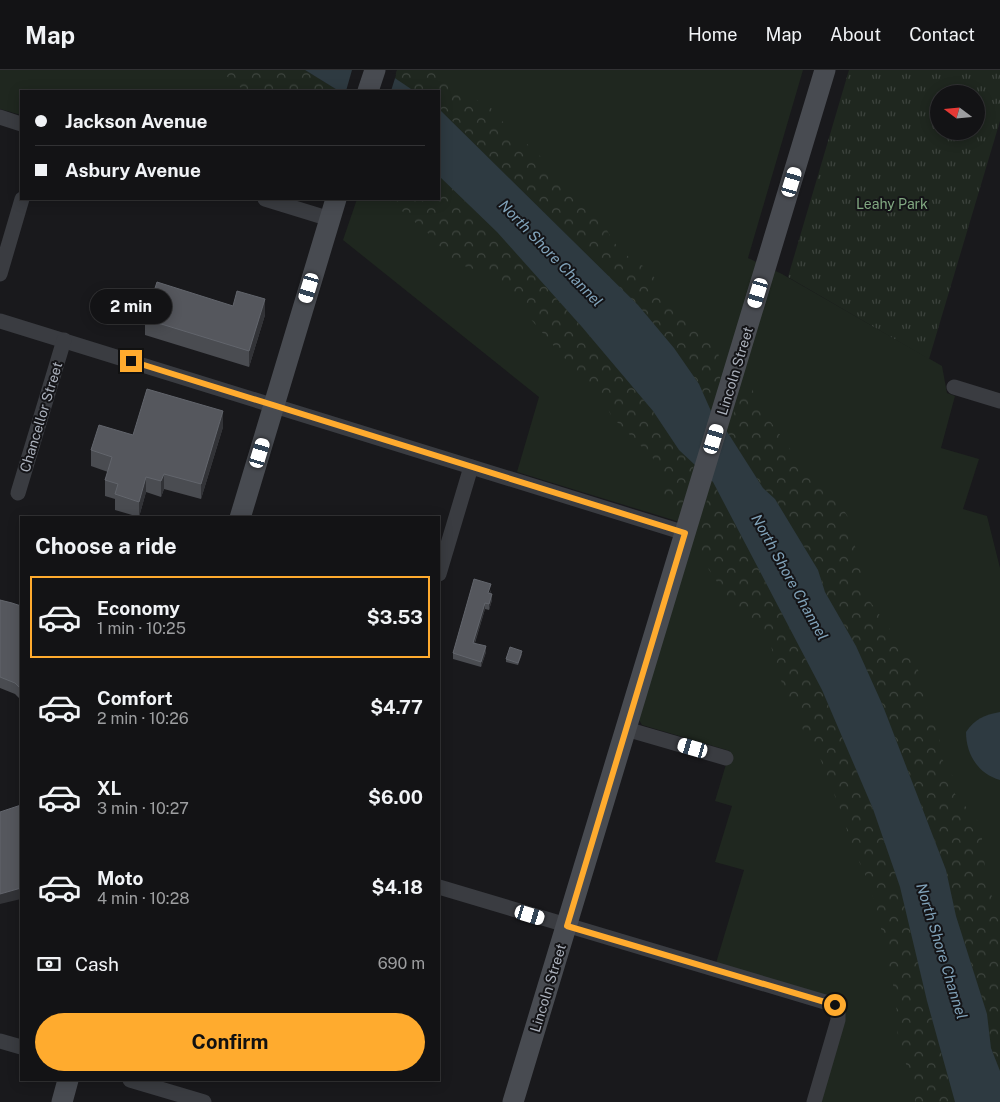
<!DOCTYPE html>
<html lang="en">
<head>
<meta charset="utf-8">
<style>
  body { margin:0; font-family:"Public Sans",sans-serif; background:#202022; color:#f1f3f6; height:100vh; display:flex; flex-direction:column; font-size:19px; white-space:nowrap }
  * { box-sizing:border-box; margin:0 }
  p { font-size:16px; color:#9d9ea0 }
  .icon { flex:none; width:28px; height:28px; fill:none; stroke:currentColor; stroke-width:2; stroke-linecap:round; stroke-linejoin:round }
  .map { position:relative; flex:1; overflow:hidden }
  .drawer { position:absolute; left:20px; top:446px; width:420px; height:565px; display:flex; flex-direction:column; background:#131315; border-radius:0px; box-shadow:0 2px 12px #0003,0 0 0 1px #323234 }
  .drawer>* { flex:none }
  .top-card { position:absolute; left:20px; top:20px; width:420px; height:110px; border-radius:0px; box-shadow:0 2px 12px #0003,0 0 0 1px #323234; display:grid; align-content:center; height:110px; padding:0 15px; background:#131315 }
  .needle { width:32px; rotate:286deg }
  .tools { position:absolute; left:930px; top:15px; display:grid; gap:10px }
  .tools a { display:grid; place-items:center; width:55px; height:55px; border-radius:50%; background:#131315; box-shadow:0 2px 12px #0003,0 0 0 1px #323234; font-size:25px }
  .end { position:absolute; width:22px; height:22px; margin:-11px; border:6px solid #ffab2e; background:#111; box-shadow:0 0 0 2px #111 }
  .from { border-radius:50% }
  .bubble { position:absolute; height:35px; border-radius:18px; background:#131315; box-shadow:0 2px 12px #0003,0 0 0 1px #323234; font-size:16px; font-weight:700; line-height:35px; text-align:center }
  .car { position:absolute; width:15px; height:30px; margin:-15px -8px; border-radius:6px; box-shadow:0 0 4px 1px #0007; background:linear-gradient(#fff 24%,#345 0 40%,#fff 0 76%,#345 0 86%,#fff 0) }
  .top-card b { display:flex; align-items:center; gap:18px; height:48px; font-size:19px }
  .top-card b+b { border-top:1px solid #323234 }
  .top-card i { width:12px; height:12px; background:#f1f3f6 }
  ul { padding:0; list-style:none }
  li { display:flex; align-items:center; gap:15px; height:82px; margin:0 10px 8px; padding:0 5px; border:2px solid transparent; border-radius:0px }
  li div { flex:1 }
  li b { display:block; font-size:19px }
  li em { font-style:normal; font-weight:700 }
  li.current { border-color:#ffab2e }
  li>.icon { width:45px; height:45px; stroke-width:1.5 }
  h2 { padding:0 15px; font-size:22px; line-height:60px }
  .pay { display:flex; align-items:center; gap:12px; height:55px; padding:0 15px; font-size:19px }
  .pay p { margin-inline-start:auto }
  .cta { display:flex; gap:10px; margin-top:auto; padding:10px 15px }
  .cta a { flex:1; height:58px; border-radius:30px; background:#ffab2e; color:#111; font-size:20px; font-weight:700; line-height:58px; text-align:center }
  header { display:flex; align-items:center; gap:30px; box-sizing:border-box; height:70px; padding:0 25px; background:#131315; border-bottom:1px solid #323234 }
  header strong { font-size:24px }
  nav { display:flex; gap:28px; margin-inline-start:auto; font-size:18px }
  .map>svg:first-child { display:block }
</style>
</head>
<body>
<header>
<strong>Map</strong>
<nav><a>Home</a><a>Map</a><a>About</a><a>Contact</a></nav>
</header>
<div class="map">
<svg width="1000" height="1032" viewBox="0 0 1000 1032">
  <defs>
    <pattern id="forest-crowns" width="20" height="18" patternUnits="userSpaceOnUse" patternTransform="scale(1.25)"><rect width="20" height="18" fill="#1f271f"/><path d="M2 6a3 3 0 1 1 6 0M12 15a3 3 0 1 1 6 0" fill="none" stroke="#3d443e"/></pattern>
    <pattern id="park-tufts" width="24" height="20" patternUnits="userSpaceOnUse" patternTransform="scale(1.25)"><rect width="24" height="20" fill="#1f271f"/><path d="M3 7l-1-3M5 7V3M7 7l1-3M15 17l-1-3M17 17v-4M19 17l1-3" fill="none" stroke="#3d443e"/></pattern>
  </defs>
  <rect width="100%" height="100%" fill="#19191c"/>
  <g fill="#1f271f">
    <polygon points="0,0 305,0 339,21 21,21 21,45 0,39"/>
    <polygon points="397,0 803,0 748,188 782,204 942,296 947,323 955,326 941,378 979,389 963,439 987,446 1000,498 1000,1032 820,1032 845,938 842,931 716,893 744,800 715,792 732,736 715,731 730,681 642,655 638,648 696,457 517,402 539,327 343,170 357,129 439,129 439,21 391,21"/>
  </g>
  <g fill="url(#forest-crowns)">
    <polygon points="219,0 305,0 339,21 245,21"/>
    <polygon points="397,0 434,0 455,17 491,38 515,66 525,72 542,88 553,107 598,144 613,171 623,183 643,196 654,207 660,219 707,262 718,282 722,301 711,341 699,314 686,298 469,66 439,39 439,21 414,21 395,7"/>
    <polygon points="439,106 497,162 582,257 653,341 679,380 694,395 683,432 678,436 663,436 659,430 664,411 662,403 652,387 612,347 600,324 578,304 504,218 490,205 453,192 430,165 388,129 439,129"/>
    <polygon points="750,314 760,337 798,390 828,417 847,445 856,480 860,489 866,526 917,597 922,611 925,635 938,659 942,689 954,708 955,724 977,750 981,760 987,817 1000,841 1000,1001 991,978 987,944 956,846 946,800 883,636 856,576 825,522 818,499 775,429 763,418 728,363 740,322"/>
    <polygon points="713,412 822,620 873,739 900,817 927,931 955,1032 915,1032 916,1015 908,1006 904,982 898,971 896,930 885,874 870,815 850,772 844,749 818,683 804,663 796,639 786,627 771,576 723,521 700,486 703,463 699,456"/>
  </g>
  <path fill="url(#park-tufts)" fill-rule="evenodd" d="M849,0h151v51l-71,238 -141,-82zM939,24h37v37h-37z"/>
  <g fill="#2e3a41">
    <polygon points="305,0 383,0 414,21 339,21"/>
    <polygon points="439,39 638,235 674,278 699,314 711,341 728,363 763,418 775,429 818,500 825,522 856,576 883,636 946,800 956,846 987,944 991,978 1000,1001 1000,1032 955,1032 927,931 900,817 873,739 822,620 713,412 679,380 653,341 582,257 497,162 439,106"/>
    <path d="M1000,642v68c-22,-6 -34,-26 -34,-48 9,-13 18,-17 34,-20z"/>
  </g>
  <polygon fill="#19191c" points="352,0 388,0 396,5 391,21 346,21"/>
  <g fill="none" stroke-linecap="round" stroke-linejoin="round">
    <g stroke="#3a3c41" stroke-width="15">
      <polyline points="0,47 21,54"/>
      <polyline points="265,129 330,149"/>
      <polyline points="0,204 22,129"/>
      <polyline points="0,251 685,463"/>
      <polyline points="954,317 1000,331"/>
      <polyline points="18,423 64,270"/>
      <polyline points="439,504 471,397"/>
      <polyline points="626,659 726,688"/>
      <polyline points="439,817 835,935 838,939 838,950 814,1032"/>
      <polyline points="0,971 21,977"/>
      <polyline points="130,1010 204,1032"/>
    </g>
    <g stroke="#484b51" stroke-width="21">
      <polyline points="368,21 375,0"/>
      <polyline points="240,448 336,129"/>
      <polyline points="62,1032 68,1010"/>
      <polyline points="513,1032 825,0"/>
    </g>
  </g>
  <g fill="#4a4c51">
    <polygon points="233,236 265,245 249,297 145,265 145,249"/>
    <polygon points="223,357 201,429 164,419 161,427 146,422 139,447 115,440 115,429 105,426 105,410 108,402 91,396 91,380 133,365"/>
    <polygon points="491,520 490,524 492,530 489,540 485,539 475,573 486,582 481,597 453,589 453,583"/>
    <polygon points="0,530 21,536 21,630 15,624 0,618"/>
    <polygon points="522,584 518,595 506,592 506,589"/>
  </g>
  <g fill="#323337">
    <polygon points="265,229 265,245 249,297 249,281"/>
    <polygon points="223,341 223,357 201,429 201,414"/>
    <polygon points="164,404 164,419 161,427 161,411"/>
    <polygon points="146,407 146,422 139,447 139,432"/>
    <polygon points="492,524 492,530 489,540 489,534"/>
    <polygon points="485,533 485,539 473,578 473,573"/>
    <polygon points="486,576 486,582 481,597 481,592"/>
    <polygon points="21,818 21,829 0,834 0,824"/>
  </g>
  <g fill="#55575d" stroke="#62656c">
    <polygon points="157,212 233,236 237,221 265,229 249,281 145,249"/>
    <polygon points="147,319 223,341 201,414 164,404 161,411 146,407 139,432 115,424 118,414 105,410 112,387 91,380 99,355 133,365"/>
    <polygon points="474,509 491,514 488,523 492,524 489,534 485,533 473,573 486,576 481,592 453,583"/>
    <polygon points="0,530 12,533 21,536 21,619 15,613 0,607"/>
    <polygon points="510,577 522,581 518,593 506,589"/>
    <polygon points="21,735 21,818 0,824 0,742"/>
  </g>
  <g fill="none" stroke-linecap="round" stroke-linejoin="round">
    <polyline stroke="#ffab2e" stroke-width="6" points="131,291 685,463 567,856 835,935"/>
  </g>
  <g text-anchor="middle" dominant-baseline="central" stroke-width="4" stroke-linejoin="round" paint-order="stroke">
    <g font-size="14" fill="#81a881" stroke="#141417">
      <text x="892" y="134">Leahy Park</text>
    </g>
    <g font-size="14" fill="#abb1bc" stroke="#141417">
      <text transform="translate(735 301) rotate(-73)">Lincoln Street</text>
      <text transform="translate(41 347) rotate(-73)">Chancellor Street</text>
      <text transform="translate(548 918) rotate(-73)">Lincoln Street</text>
    </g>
    <g font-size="15" font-style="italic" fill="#80a2b9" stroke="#141417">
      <text transform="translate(551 183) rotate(46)">North Shore Channel</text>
      <text transform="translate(790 507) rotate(61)">North Shore Channel</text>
      <text transform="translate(942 881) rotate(73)">North Shore Channel</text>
    </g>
  </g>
</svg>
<div class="tools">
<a><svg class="needle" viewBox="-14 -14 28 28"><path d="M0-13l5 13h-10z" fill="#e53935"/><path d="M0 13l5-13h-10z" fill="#9d9ea0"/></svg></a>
</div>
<i class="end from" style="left:835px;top:935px"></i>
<i class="end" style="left:131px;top:291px"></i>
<div class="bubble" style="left:90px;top:219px;width:82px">2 min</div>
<i class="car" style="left:792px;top:112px;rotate:17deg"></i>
<i class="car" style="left:309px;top:218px;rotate:197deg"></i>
<i class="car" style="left:758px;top:223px;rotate:197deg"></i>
<i class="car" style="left:714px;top:369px;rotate:17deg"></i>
<i class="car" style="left:260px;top:383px;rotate:17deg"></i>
<i class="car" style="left:693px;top:678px;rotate:286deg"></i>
<i class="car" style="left:530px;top:845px;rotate:107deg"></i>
<div class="top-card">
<b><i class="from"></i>Jackson Avenue</b>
<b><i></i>Asbury Avenue</b>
</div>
<section class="drawer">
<h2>Choose a ride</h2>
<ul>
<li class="current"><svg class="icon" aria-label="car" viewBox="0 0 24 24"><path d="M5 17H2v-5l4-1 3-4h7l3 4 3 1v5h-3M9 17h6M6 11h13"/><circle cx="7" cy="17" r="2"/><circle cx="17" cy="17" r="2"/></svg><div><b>Economy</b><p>1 min · 10:25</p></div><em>$3.53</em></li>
<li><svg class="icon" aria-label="car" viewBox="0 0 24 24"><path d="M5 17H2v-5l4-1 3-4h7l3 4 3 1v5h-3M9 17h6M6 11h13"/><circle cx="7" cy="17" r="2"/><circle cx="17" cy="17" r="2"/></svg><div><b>Comfort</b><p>2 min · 10:26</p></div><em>$4.77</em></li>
<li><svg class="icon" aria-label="car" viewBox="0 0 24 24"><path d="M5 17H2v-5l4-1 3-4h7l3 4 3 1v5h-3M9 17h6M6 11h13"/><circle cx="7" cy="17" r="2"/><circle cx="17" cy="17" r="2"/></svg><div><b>XL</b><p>3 min · 10:27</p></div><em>$6.00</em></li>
<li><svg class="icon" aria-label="car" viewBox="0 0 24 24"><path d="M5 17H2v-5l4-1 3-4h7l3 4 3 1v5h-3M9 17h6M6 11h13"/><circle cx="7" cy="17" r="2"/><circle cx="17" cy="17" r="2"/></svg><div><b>Moto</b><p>4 min · 10:28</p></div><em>$4.18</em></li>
</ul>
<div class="pay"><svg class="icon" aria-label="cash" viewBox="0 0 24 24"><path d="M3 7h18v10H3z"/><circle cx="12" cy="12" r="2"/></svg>Cash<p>690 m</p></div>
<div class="cta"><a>Confirm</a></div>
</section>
</div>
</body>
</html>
